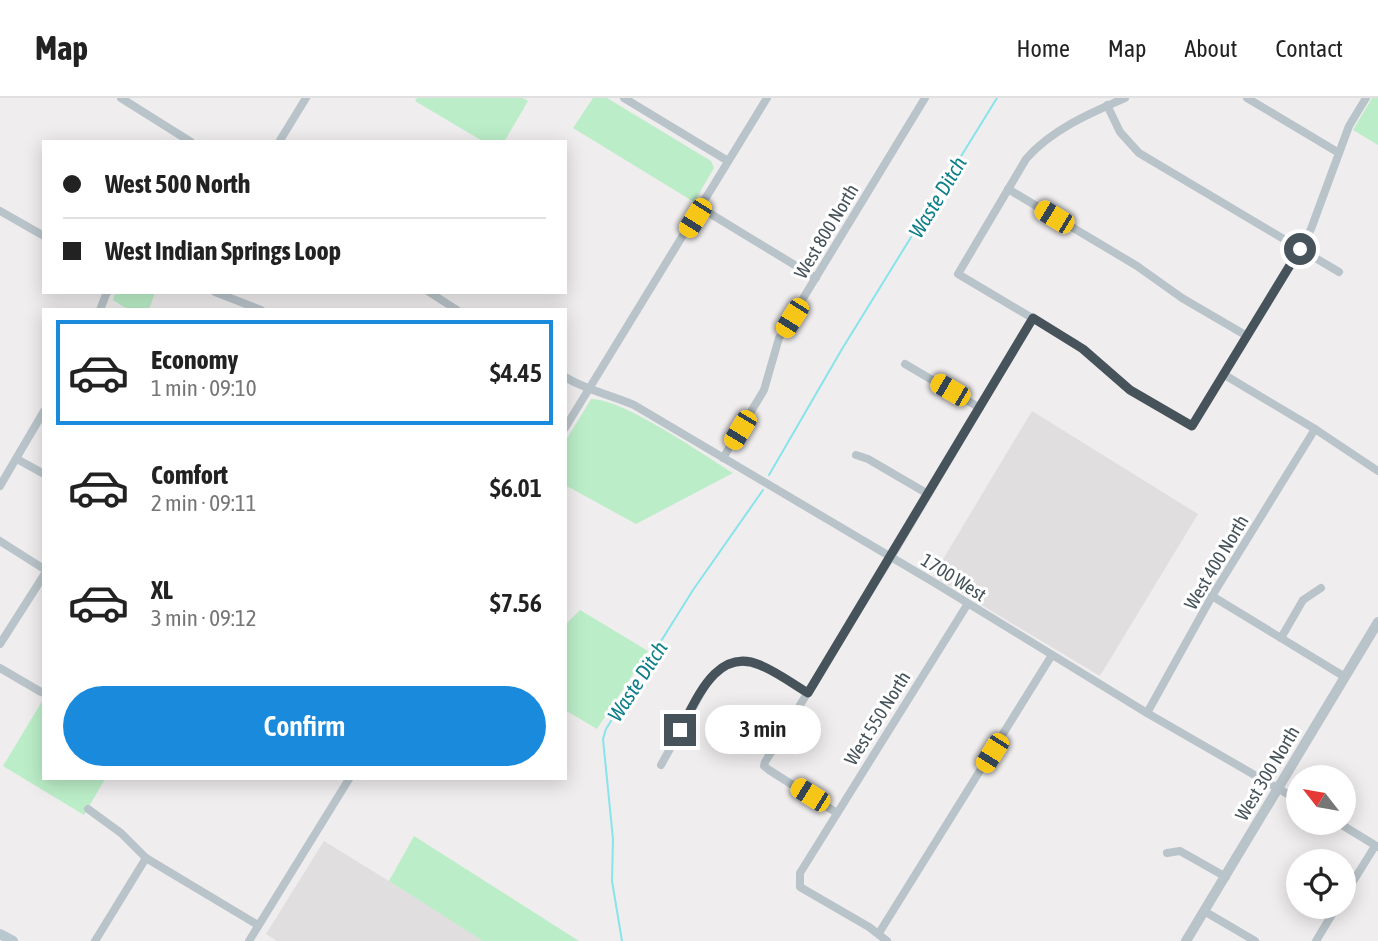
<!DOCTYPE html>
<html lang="en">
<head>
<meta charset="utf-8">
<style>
  body { margin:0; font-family:"Asap Condensed",sans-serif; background:#f6f6f6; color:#222; height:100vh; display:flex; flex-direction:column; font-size:26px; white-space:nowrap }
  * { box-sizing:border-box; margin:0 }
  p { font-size:23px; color:#767676 }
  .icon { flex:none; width:38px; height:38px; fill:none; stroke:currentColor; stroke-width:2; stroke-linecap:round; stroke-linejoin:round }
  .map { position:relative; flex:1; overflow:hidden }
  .details { position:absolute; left:42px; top:210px; width:525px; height:472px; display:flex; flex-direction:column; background:#fff; border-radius:0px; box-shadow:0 4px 18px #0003 }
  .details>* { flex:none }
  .top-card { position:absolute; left:42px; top:42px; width:525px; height:154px; border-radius:0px; box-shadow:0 4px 18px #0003; display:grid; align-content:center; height:154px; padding:0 21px; background:#fff }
  .needle { width:46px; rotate:301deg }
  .controls { position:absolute; left:1286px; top:667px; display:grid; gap:14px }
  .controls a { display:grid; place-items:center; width:70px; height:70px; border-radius:50%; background:#fff; box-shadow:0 4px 18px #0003; font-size:35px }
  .end { position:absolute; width:32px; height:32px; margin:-16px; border:9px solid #46535a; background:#fff; box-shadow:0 0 0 4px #fff }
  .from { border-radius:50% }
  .bubble { position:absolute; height:49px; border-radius:24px; background:#fff; box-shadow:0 4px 18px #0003; font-size:23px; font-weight:600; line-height:49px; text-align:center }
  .car { position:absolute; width:21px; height:42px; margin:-21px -10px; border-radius:9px; box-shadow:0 0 5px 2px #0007; background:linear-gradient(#f5c518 24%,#345 0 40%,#f5c518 0 76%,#345 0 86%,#f5c518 0) }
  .top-card b { display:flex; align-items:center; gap:24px; height:66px; font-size:26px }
  .top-card b+b { border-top:2px solid #e0e0e0 }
  .top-card i { width:18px; height:18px; background:#222 }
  ul { padding:12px 0 0; list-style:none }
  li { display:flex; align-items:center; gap:21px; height:105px; margin:0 14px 10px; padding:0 7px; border:4px solid transparent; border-radius:0px }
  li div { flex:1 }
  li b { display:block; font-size:26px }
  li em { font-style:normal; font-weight:600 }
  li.current { border-color:#1a8add }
  li>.icon { width:63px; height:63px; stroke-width:1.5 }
  .button { display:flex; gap:14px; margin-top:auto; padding:14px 21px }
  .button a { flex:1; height:80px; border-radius:42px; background:#1a8add; color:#fff; font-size:28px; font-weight:600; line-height:80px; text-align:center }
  header { display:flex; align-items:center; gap:42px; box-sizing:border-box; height:98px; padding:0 35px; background:#fff; border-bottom:2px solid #e0e0e0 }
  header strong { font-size:33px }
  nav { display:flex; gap:38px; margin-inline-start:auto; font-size:24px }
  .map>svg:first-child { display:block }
</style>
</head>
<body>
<header>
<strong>Map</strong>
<nav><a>Home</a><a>Map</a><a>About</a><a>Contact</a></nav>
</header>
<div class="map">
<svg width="1378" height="843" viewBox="0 0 1378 843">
  <rect width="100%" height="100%" fill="#f0edee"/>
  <g fill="#e1dedf">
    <polygon points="1032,313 1198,416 1100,578 933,478"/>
    <polygon points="324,743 486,843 277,843 266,836"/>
  </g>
  <g fill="#bbeec8">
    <polygon points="417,0 523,0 528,3 504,44 484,44 415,3"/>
    <polygon points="593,0 607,0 711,63 714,70 694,104 573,30"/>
    <polygon points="1372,0 1378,0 1378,47 1353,32"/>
    <polygon points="116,194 155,194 149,212 129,212 113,202"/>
    <path d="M591,301c31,-1 113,56 142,74l-97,51 -71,-39v-43z"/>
    <polygon points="580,512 648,553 597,631 565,612 565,527"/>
    <polygon points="44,600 44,681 105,681 84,717 3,668"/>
    <polygon points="414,738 579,843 483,843 389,783"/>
  </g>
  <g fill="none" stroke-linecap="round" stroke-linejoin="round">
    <g stroke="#88e4eb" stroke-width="2">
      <polyline points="769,377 842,251 997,0"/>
      <polyline points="622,843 612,783 613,741 603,641 606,631 693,492 763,392"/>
    </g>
    <g stroke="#b9c4ca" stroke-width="8">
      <polyline points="121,0 191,44"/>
      <polyline points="624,0 728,63"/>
      <path d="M1125,0c-35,15 -74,32 -99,61l-68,115 118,70 54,46 62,36 119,-197 38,-103 17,-28"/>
      <polyline points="1247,0 1339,55"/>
      <polyline points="1107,7 1120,34 1139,55 1339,174"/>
      <polyline points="279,44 306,0"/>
      <polyline points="1008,91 1137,168 1182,200 1247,238"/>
      <polyline points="701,110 816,180"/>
      <polyline points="0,113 44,138"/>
      <polyline points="215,194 261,212"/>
      <polyline points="429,194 457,212"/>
      <polyline points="100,212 107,194"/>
      <polyline points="905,266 980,310"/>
      <polyline points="1223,276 1315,331 1378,373"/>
      <path d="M565,279c21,13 46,18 69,28l301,178 212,130 151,87"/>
      <polyline points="565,330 767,0"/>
      <polyline points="856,357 868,361 928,396"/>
      <polyline points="723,360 764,292 779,240 925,0"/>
      <polyline points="17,361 44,376"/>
      <polyline points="0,388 44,313"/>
      <polyline points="0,443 44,471"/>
      <polyline points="1212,498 1345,579"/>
      <polyline points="1281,540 1303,502 1321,490"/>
      <polyline points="0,546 44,477"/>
      <polyline points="0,570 41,594"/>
      <polyline points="1147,615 1212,498 1315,331"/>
      <path d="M661,667l45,-81c30,-44 68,-12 102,9"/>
      <polyline points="88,711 121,735 146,760 258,827"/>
      <polyline points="837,715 769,672 764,668 765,664 891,459 1033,220"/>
      <polyline points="1337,724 1378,749"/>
      <polyline points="1167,755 1180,753 1226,779"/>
      <polyline points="1344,798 1375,748"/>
      <polyline points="1204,813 1255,843"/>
      <polyline points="879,835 1052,557"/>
      <polyline points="95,843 146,760"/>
      <polyline points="249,843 349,681"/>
      <polyline points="887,843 869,829 800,789 800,775 967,507"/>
      <polyline points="1316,843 1337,808"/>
    </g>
    <polyline stroke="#b9c4ca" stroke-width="10" points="1186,843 1378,524"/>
    <polyline stroke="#b9c7cf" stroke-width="10" points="0,836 13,843"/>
  </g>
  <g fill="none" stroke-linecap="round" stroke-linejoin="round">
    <path stroke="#46535a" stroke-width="9" d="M680,632c16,-29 36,-84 80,-65 17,7 33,19 48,28l225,-375 50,31 47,41 62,36 108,-177"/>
  </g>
  <g text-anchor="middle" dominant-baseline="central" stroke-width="6" stroke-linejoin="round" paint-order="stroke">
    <g font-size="19" fill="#46535a" stroke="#fff">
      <text transform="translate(826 133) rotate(-59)">West 800 North</text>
      <text transform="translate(1216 464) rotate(-59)">West 400 North</text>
      <text transform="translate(954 479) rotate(32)">1700 West</text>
      <text transform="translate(877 620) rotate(-58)">West 550 North</text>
      <text transform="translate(1267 675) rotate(-59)">West 300 North</text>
    </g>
    <g font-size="21" font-style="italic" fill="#0e7f88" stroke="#fff">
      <text transform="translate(937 99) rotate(-59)">Waste Ditch</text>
      <text transform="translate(637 583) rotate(-57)">Waste Ditch</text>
    </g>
  </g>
</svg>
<div class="controls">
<a><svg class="needle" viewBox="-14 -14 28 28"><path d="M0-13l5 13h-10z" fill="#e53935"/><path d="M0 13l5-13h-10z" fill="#767676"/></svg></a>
<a><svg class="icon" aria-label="locate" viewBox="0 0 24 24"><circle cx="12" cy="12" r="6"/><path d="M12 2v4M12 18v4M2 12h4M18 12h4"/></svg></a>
</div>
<i class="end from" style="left:1300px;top:151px"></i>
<i class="end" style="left:680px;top:632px"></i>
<div class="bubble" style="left:705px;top:607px;width:116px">3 min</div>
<i class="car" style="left:1054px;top:119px;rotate:301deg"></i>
<i class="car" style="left:695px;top:120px;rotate:212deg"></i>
<i class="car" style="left:792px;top:220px;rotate:212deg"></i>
<i class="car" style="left:950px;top:292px;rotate:300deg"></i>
<i class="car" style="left:740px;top:332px;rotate:211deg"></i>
<i class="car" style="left:992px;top:655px;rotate:212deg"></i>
<i class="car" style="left:810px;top:697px;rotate:302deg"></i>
<div class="top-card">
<b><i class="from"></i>West 500 North</b>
<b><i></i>West Indian Springs Loop</b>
</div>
<section class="details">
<ul>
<li class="current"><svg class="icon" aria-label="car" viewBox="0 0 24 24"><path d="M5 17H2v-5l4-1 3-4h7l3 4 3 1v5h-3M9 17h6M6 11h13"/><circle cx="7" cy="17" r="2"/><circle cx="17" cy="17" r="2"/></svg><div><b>Economy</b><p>1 min · 09:10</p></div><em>$4.45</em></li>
<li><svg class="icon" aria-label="car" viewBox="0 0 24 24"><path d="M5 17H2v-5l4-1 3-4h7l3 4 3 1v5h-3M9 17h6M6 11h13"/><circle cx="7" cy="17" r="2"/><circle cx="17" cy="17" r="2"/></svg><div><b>Comfort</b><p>2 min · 09:11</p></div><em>$6.01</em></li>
<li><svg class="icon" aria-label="car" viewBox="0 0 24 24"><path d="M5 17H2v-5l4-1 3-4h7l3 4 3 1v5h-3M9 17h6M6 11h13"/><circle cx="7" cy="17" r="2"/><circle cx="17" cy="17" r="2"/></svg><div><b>XL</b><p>3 min · 09:12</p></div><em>$7.56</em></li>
</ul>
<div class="button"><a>Confirm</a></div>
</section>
</div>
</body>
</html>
